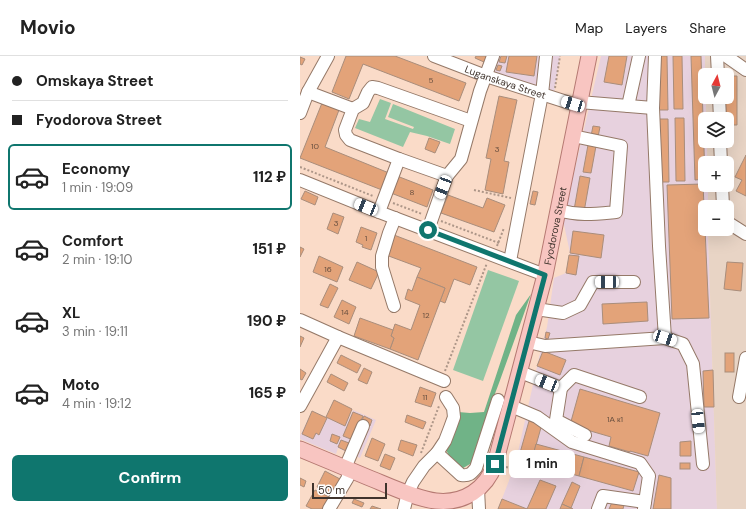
<!DOCTYPE html>
<html lang="en">
<head>
<meta charset="utf-8">
<style>
  body { margin:0; font-family:"DM Sans",sans-serif; background:#f2f2f2; color:#222; height:100vh; display:flex; flex-direction:column; font-size:15px; white-space:nowrap }
  * { box-sizing:border-box; margin:0 }
  p { font-size:13px; color:#767676 }
  .icon { flex:none; width:22px; height:22px; fill:none; stroke:currentColor; stroke-width:2; stroke-linecap:round; stroke-linejoin:round }
  .map { position:relative; flex:1; overflow:hidden }
  .side { display:flex; flex-direction:column; background:#fff; width:300px }
  .side>* { flex:none }
  .hud { display:grid; align-content:center; height:88px; padding:0 12px; background:#fff }
  .needle { width:26px; rotate:7deg }
  .controls { position:absolute; left:398px; top:12px; display:grid; gap:8px }
  .controls a { display:grid; place-items:center; width:36px; height:36px; border-radius:6px; background:#fff; box-shadow:0 4px 16px #0002; font-size:20px }
  .scale { position:absolute; left:12px; bottom:10px; width:75px; box-sizing:border-box; padding-left:4px; border:2px solid #3f332c; border-top:0; font-size:11px; line-height:14px; white-space:nowrap; color:#3f332c; -webkit-text-stroke:3px #fff; paint-order:stroke }
  .end { position:absolute; width:18px; height:18px; margin:-9px; border:5px solid #0f766e; background:#fff; box-shadow:0 0 0 2px #fff }
  .from { border-radius:50% }
  .bubble { position:absolute; height:28px; border-radius:6px; background:#fff; box-shadow:0 4px 16px #0002; font-size:13px; font-weight:700; line-height:28px; text-align:center }
  .car { position:absolute; width:12px; height:24px; margin:-12px -6px; border-radius:5px; box-shadow:0 0 3px 1px #0007; background:linear-gradient(#fff 24%,#345 0 40%,#fff 0 76%,#345 0 86%,#fff 0) }
  .hud b { display:flex; align-items:center; gap:14px; height:38px; font-size:15px }
  .hud b+b { border-top:1px solid #e0e0e0 }
  .hud i { width:10px; height:10px; background:#222 }
  ul { padding:0; list-style:none }
  li { display:flex; align-items:center; gap:12px; height:66px; margin:0 8px 6px; padding:0 4px; border:2px solid transparent; border-radius:6px }
  li div { flex:1 }
  li b { display:block; font-size:15px }
  li em { font-style:normal; font-weight:700 }
  li.selected { border-color:#0f766e }
  li>.icon { width:36px; height:36px; stroke-width:1.5 }
  .primary-button { display:flex; gap:8px; margin-top:auto; padding:8px 12px }
  .primary-button a { flex:1; height:46px; border-radius:6px; background:#0f766e; color:#fff; font-size:16px; font-weight:700; line-height:46px; text-align:center }
  header { display:flex; align-items:center; gap:24px; box-sizing:border-box; height:56px; padding:0 20px; background:#fff; border-bottom:1px solid #e0e0e0 }
  header strong { font-size:19px }
  nav { display:flex; gap:22px; margin-inline-start:auto; font-size:14px }
  main { display:flex; flex:1; min-height:0 }
  .map>svg:first-child { display:block }
</style>
</head>
<body>
<header>
<strong>Movio</strong>
<nav><a>Map</a><a>Layers</a><a>Share</a></nav>
</header>
<main>
<section class="side">
<div class="hud">
<b><i class="from"></i>Omskaya Street</b>
<b><i></i>Fyodorova Street</b>
</div>
<ul>
<li class="selected"><svg class="icon" aria-label="car" viewBox="0 0 24 24"><path d="M5 17H2v-5l4-1 3-4h7l3 4 3 1v5h-3M9 17h6M6 11h13"/><circle cx="7" cy="17" r="2"/><circle cx="17" cy="17" r="2"/></svg><div><b>Economy</b><p>1 min · 19:09</p></div><em>112 ₽</em></li>
<li><svg class="icon" aria-label="car" viewBox="0 0 24 24"><path d="M5 17H2v-5l4-1 3-4h7l3 4 3 1v5h-3M9 17h6M6 11h13"/><circle cx="7" cy="17" r="2"/><circle cx="17" cy="17" r="2"/></svg><div><b>Comfort</b><p>2 min · 19:10</p></div><em>151 ₽</em></li>
<li><svg class="icon" aria-label="car" viewBox="0 0 24 24"><path d="M5 17H2v-5l4-1 3-4h7l3 4 3 1v5h-3M9 17h6M6 11h13"/><circle cx="7" cy="17" r="2"/><circle cx="17" cy="17" r="2"/></svg><div><b>XL</b><p>3 min · 19:11</p></div><em>190 ₽</em></li>
<li><svg class="icon" aria-label="car" viewBox="0 0 24 24"><path d="M5 17H2v-5l4-1 3-4h7l3 4 3 1v5h-3M9 17h6M6 11h13"/><circle cx="7" cy="17" r="2"/><circle cx="17" cy="17" r="2"/></svg><div><b>Moto</b><p>4 min · 19:12</p></div><em>165 ₽</em></li>
</ul>
<div class="primary-button"><a>Confirm</a></div>
</section>
<div class="map">
<svg width="446" height="453" viewBox="0 0 446 453">
  <rect width="100%" height="100%" fill="#fadbc8"/>
  <g fill="#e7d1de">
    <polygon points="188,0 260,0 254,37 184,14"/>
    <polygon points="301,0 405,0 405,41 406,41 406,63 405,63 405,85 407,85 407,107 405,107 405,129 408,129 408,151 405,151 405,173 408,173 410,236 417,453 198,453 215,409 241,293 247,271 254,222 266,217 270,197 263,164"/>
    <polygon points="53,354 76,364 60,402 38,392 36,398 0,383 0,380 12,355 45,370"/>
  </g>
  <polygon fill="#e8d4c5" points="405,0 446,0 446,453 417,453 410,236 408,173 427,173 427,151 408,151 408,129 427,129 427,107 407,107 407,85 427,85 427,63 406,63 406,41 427,41 427,19 405,19"/>
  <g fill="#94c6a3">
    <polygon points="80,43 91,47 85,63 113,73 114,71 88,61 93,48 155,73 150,88 127,80 110,76 103,91 55,72 59,63 70,66"/>
    <polygon points="188,214 219,225 183,325 153,314"/>
  </g>
  <polygon fill="#70b387" points="231,238 199,327 185,364 177,404 158,415 146,394 158,356 170,357 184,356 216,259"/>
  <g fill="#e3a379" stroke="#a98d7b">
    <polygon points="46,0 95,0 166,27 159,45 63,8 49,43 32,36"/>
    <polygon points="176,0 187,0 184,6 175,2"/>
    <polygon points="201,0 207,0 205,7 199,6"/>
    <polygon points="209,0 237,0 234,20 206,16"/>
    <polygon points="309,0 327,0 322,29 304,26"/>
    <polygon points="357,0 367,0 368,54 359,54"/>
    <polygon points="373,0 382,0 383,53 374,53"/>
    <polygon points="391,0 401,0 405,123 395,124"/>
    <polygon points="0,1 5,3 2,9 0,8"/>
    <polygon points="198,9 202,10 200,15 196,14"/>
    <polygon points="427,20 437,20 437,69 427,69 427,63 423,63 423,41 427,41"/>
    <polygon points="199,40 217,44 204,105 209,106 203,138 185,134 191,103 186,102"/>
    <polygon points="22,47 39,54 25,91 89,117 82,134 0,102"/>
    <polygon points="375,62 384,62 385,125 376,125"/>
    <polygon points="359,63 368,63 369,126 360,126"/>
    <polygon points="293,70 300,71 298,81 291,80"/>
    <polygon points="129,82 140,86 135,97 125,93"/>
    <polygon points="288,89 296,90 291,117 283,116"/>
    <polygon points="446,99 446,140 436,135 442,124 435,121"/>
    <polygon points="97,120 133,134 127,151 91,137"/>
    <polygon points="280,120 290,122 284,156 274,154"/>
    <polygon points="403,128 409,262 372,263 367,129"/>
    <polygon points="5,135 18,141 15,149 1,143"/>
    <polygon points="233,135 238,136 235,149 230,148"/>
    <polygon points="148,139 183,152 187,142 205,149 194,176 141,157"/>
    <polygon points="33,157 44,161 38,178 27,173"/>
    <polygon points="61,171 77,177 71,194 62,191 63,189 56,186"/>
    <polygon points="273,175 304,179 301,202 270,197"/>
    <polygon points="94,179 177,211 170,229 154,223 145,247 140,245 145,232 117,221 121,212 86,199"/>
    <polygon points="0,191 4,193 0,201"/>
    <polygon points="269,199 279,200 276,219 266,217"/>
    <polygon points="19,200 43,211 37,226 13,216"/>
    <polygon points="57,206 79,216 71,233 49,224"/>
    <polygon points="427,206 443,207 441,235 424,233"/>
    <polygon points="117,221 145,232 118,304 90,293 94,282 91,280 95,268 111,274 120,249 105,243 108,233 112,235"/>
    <polygon points="30,228 38,232 28,252 20,249"/>
    <polygon points="42,244 56,251 49,268 34,261"/>
    <polygon points="347,246 348,265 303,268 302,248"/>
    <polygon points="60,262 93,274 91,280 94,282 90,293 54,280"/>
    <polygon points="246,276 250,277 248,283 245,282"/>
    <polygon points="0,280 4,282 0,291"/>
    <polygon points="243,295 266,304 260,319 237,310"/>
    <rect x="425" y="297" width="9" height="19"/>
    <polygon points="41,299 61,309 57,317 37,307"/>
    <polygon points="64,312 72,316 67,328 58,324"/>
    <polygon points="0,313 6,317 2,324 0,323"/>
    <polygon points="413,314 414,351 404,351 403,315"/>
    <polygon points="31,318 48,327 44,335 27,326"/>
    <polygon points="120,331 136,337 131,351 115,346"/>
    <polygon points="280,333 360,357 348,400 330,395 330,396 309,390 311,381 270,369"/>
    <polygon points="34,344 52,353 45,370 26,361"/>
    <polygon points="12,355 27,362 19,379 16,377 13,383 2,378"/>
    <polygon points="53,356 63,360 53,384 43,380"/>
    <polygon points="107,359 126,366 123,373 105,366"/>
    <polygon points="64,360 72,364 70,370 61,366"/>
    <polygon points="229,365 242,368 231,407 218,404"/>
    <polygon points="32,378 40,381 37,388 30,385"/>
    <polygon points="72,382 85,388 78,405 65,400"/>
    <polygon points="41,384 49,387 46,395 38,391"/>
    <polygon points="101,384 117,389 113,400 98,394"/>
    <polygon points="391,385 391,400 380,400 380,386"/>
    <polygon points="236,388 284,401 279,420 231,407"/>
    <polygon points="85,398 95,402 90,414 80,410"/>
    <polygon points="284,401 339,416 333,435 279,420"/>
    <rect x="380" y="407" width="10" height="6"/>
    <polygon points="25,415 40,423 32,439 17,431"/>
    <polygon points="359,419 371,422 371,453 353,453"/>
    <polygon points="0,422 6,425 4,431 0,429"/>
    <polygon points="240,424 256,430 246,453 198,453 202,443 227,453"/>
    <polygon points="272,426 280,430 271,452 262,448"/>
    <polygon points="15,434 29,441 22,453 12,453 6,450"/>
    <polygon points="54,443 64,447 62,451 52,447"/>
    <polygon points="313,444 324,449 323,453 309,453"/>
    <polygon points="262,448 271,452 273,453 260,453"/>
    <polygon points="72,450 81,453 70,453"/>
  </g>
  <g fill="none" stroke-linecap="round" stroke-linejoin="round">
    <defs>
      <g id="minor">
        <path id="s1" d="M134,0l52,20 93,30"/>
        <polyline points="355,0 353,52 359,190 365,282 383,288 393,308 403,408"/>
        <polyline points="417,0 418,19"/>
        <polyline points="426,0 446,14"/>
        <polyline points="8,36 53,53"/>
        <polyline points="419,41 420,63"/>
        <polyline points="279,46 353,52"/>
        <polyline points="328,50 339,0"/>
        <polyline points="0,57 8,36 28,0"/>
        <polyline points="420,85 421,107"/>
        <polyline points="147,120 99,103 50,84 46,79 45,74 53,53 63,47 68,36 72,31 78,32 171,65"/>
        <polyline points="0,124 79,156 245,219"/>
        <polyline points="422,129 423,151"/>
        <path d="M258,154c21,6 36,4 58,2l5,-66 -48,-10"/>
        <polyline points="79,156 99,103"/>
        <polyline points="427,166 446,178"/>
        <polyline points="128,174 147,120 161,103 180,35 193,0"/>
        <polyline points="210,205 242,38 246,0"/>
        <polyline points="94,250 82,211 82,200 89,177 95,162"/>
        <polyline points="236,253 263,257 280,249 293,226 334,226"/>
        <polyline points="0,264 38,281 144,325"/>
        <polyline points="228,286 245,290 365,282"/>
        <polyline points="220,316 261,332 274,319 340,341"/>
        <polyline points="261,332 256,364 285,379"/>
        <polyline points="439,341 446,302"/>
        <polyline points="0,350 38,281"/>
        <polyline points="211,350 237,361 272,386 340,407 349,420 344,453"/>
        <path d="M137,397l24,22c8,1 10,-1 15,-7l22,-68"/>
        <polyline points="45,412 63,370"/>
        <polyline points="178,433 179,453"/>
        <polyline points="29,453 47,423 51,414"/>
        <polyline points="104,453 108,437 113,426 124,410 137,397 145,385 150,372 154,361 153,352 146,341"/>
        <polyline points="298,453 303,440 345,446"/>
      </g>
      <g id="major">
        <path id="s2" d="M0,393c22,9 45,19 67,28 20,8 49,22 69,24 28,3 50,-12 59,-37l50,-189 44,-219"/>
      </g>
    </defs>
    <use href="#minor" stroke="#957968" stroke-width="14"/>
    <use href="#major" stroke="#b57972" stroke-width="17"/>
    <g stroke="#ad9688" stroke-width="2" stroke-dasharray="2 2" stroke-linecap="butt">
      <polyline points="255,32 260,0"/>
      <polyline points="0,111 73,140"/>
      <polyline points="174,134 211,142"/>
      <polyline points="93,147 122,158"/>
      <polyline points="141,165 199,187"/>
      <polyline points="197,190 204,172"/>
      <polyline points="145,315 187,207"/>
      <polyline points="121,397 139,350"/>
      <polyline points="206,411 238,420"/>
    </g>
    <use href="#minor" stroke="#fff" stroke-width="12"/>
    <use href="#major" stroke="#f8c5c1" stroke-width="15"/>
  </g>
  <g fill="none" stroke-linecap="round" stroke-linejoin="round">
    <polyline stroke="#0f766e" stroke-width="5" points="128,174 245,219 195,408"/>
  </g>
  <g text-anchor="middle" dominant-baseline="central" stroke-width="3" stroke-linejoin="round" paint-order="stroke">
    <g font-size="8" fill="#684f3f">
      <text x="131" y="24">5</text>
      <text x="15" y="90">10</text>
      <text x="197" y="93">3</text>
      <text x="112" y="136">8</text>
      <text x="36" y="167">3</text>
      <text x="66" y="182">1</text>
      <text x="28" y="213">16</text>
      <text x="45" y="256">14</text>
      <text x="126" y="259">12</text>
      <text x="125" y="341">11</text>
      <text x="315" y="363">1А к1</text>
    </g>
    <g font-size="10" fill="#3f332c" stroke="#fff">
      <text stroke="none"><textPath href="#s1" startOffset="76">Luganskaya Street</textPath></text>
      <text stroke="none"><textPath href="#s2" startOffset="467">Fyodorova Street</textPath></text>
    </g>
  </g>
</svg>
<div class="controls">
<a><svg class="needle" viewBox="-14 -14 28 28"><path d="M0-13l5 13h-10z" fill="#e53935"/><path d="M0 13l5-13h-10z" fill="#767676"/></svg></a>
<a><svg class="icon" aria-label="layers" viewBox="0 0 24 24"><path d="M12 4l9 5-9 5-9-5zM3 14l9 5 9-5"/></svg></a>
<a>+</a>
<a>−</a>
</div>
<div class="scale">50 m</div>
<i class="end from" style="left:128px;top:174px"></i>
<i class="end" style="left:195px;top:408px"></i>
<div class="bubble" style="left:209px;top:394px;width:66px">1 min</div>
<i class="car" style="left:273px;top:48px;rotate:287deg"></i>
<i class="car" style="left:143px;top:131px;rotate:201deg"></i>
<i class="car" style="left:66px;top:151px;rotate:292deg"></i>
<i class="car" style="left:307px;top:226px;rotate:270deg"></i>
<i class="car" style="left:365px;top:282px;rotate:108deg"></i>
<i class="car" style="left:247px;top:327px;rotate:292deg"></i>
<i class="car" style="left:398px;top:365px;rotate:174deg"></i>
</div>
</main>
</body>
</html>
